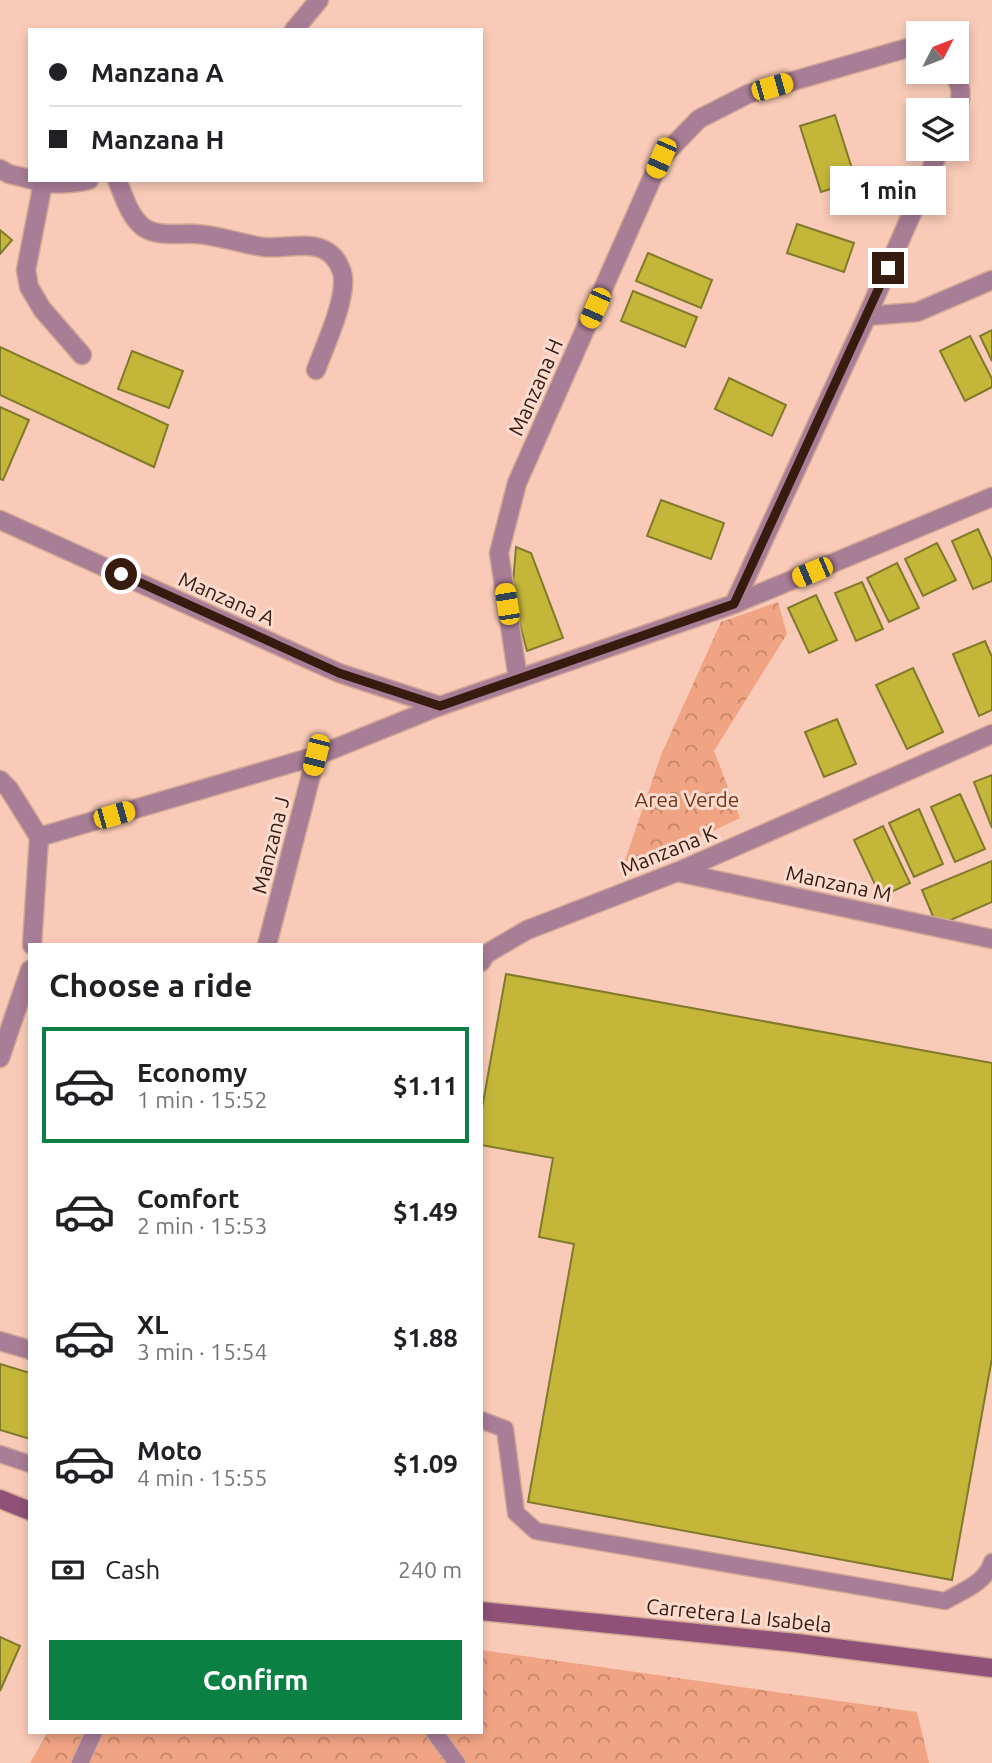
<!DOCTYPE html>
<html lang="en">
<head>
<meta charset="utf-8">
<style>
  body { margin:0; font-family:Ubuntu,sans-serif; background:#f6f6f6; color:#202124; height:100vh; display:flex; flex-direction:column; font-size:26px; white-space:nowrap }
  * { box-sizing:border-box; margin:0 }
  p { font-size:23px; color:#757577 }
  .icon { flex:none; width:38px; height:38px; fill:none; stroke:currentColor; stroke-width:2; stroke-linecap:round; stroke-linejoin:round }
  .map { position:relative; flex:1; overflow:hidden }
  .panel { position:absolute; left:28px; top:943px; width:455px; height:791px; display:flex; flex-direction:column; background:#fff; border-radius:0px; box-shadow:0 4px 10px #0003 }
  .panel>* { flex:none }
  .top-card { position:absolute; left:28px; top:28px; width:455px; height:154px; border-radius:0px; box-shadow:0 4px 10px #0003; display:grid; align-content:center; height:154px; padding:0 21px; background:#fff }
  .needle { width:46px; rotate:48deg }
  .buttons { position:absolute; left:906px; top:21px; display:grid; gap:14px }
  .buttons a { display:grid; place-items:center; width:63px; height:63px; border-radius:0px; background:#fff; box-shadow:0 4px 10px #0003; font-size:35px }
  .end { position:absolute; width:32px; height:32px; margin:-16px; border:9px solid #371b0f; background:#fff; box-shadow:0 0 0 4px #fff }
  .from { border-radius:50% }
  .bubble { position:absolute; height:49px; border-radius:0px; background:#fff; box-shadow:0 4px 10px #0003; font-size:23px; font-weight:700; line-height:49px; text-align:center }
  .car { position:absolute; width:21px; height:42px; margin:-21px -10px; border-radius:9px; box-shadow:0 0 5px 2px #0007; background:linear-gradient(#f5c518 24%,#345 0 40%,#f5c518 0 76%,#345 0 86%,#f5c518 0) }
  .top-card b { display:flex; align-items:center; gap:24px; height:66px; font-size:26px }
  .top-card b+b { border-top:2px solid #e0e0e0 }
  .top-card i { width:18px; height:18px; background:#202124 }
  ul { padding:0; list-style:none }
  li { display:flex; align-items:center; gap:21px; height:116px; margin:0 14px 10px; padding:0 7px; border:4px solid transparent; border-radius:0px }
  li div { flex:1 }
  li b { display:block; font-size:26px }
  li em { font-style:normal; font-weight:700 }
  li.on { border-color:#0b8043 }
  li>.icon { width:63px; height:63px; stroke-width:1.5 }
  h2 { padding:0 21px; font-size:32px; line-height:84px }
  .pay { display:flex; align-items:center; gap:18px; height:77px; padding:0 21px; font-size:26px }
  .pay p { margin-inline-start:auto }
  .button { display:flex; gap:14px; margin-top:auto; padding:14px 21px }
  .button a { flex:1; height:80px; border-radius:0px; background:#0b8043; color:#fff; font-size:28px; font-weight:700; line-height:80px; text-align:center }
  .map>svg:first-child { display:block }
</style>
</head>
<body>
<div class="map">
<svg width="992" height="1763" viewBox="0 0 992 1763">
  <defs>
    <pattern id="park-crowns" width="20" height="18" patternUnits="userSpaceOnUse" patternTransform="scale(1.75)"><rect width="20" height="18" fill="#f1a484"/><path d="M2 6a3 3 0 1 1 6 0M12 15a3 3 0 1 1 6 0" fill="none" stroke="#c4856a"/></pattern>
  </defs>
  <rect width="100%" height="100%" fill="#f9cab7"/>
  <g fill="url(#park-crowns)">
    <polygon points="778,602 787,634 714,751 740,818 620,875 661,755 721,622"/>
    <polygon points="481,1650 917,1712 929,1763 30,1763 47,1733 481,1732"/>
  </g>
  <g fill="#c4b639" stroke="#81792b" stroke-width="2">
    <polygon points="835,115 856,181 821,192 800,126"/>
    <polygon points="797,224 854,243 844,272 787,253"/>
    <polygon points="0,230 12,240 0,254"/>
    <polygon points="648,253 712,280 701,308 636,281"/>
    <polygon points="633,291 697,317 685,347 621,321"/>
    <polygon points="992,330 992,361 980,336"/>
    <polygon points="970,336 992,379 992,387 965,401 940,351"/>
    <polygon points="0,347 168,425 154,467 0,395"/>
    <polygon points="132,351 183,371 169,408 118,389"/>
    <polygon points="729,378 786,405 772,436 715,409"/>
    <polygon points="0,407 29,420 3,480 0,479"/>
    <polygon points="661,500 724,523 711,559 647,536"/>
    <polygon points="978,529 992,560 992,581 973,589 952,541"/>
    <polygon points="937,543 956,580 923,596 905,559"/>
    <polygon points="516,547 531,553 563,638 527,651 512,595"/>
    <polygon points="897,563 919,608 889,622 867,578"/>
    <polygon points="862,582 883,629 856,641 835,593"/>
    <polygon points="816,595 837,640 809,653 788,608"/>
    <polygon points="985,641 992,657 992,710 979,716 953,654"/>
    <polygon points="913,668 943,732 907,749 876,685"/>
    <polygon points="837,719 856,764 824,777 805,732"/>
    <polygon points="992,775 992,828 974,782"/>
    <polygon points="960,794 985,849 955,862 931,807"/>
    <polygon points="919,809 943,864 914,877 889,823"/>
    <polygon points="883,826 910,883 881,897 854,840"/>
    <polygon points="992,861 992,902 937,926 922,890"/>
    <polygon points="506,974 992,1063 992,1358 952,1580 528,1502 574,1244 539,1237 553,1158 481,1145 481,1114"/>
    <polygon points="0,1364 30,1373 30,1439 0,1430"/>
    <polygon points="0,1637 20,1646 0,1691"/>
  </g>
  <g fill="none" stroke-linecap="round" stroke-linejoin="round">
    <defs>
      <g id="service">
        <path d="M481,1420l24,9 11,84 20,18 409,70c17,-10 41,-18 47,-39"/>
        <polyline points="0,1454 30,1464"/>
        <polyline points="434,1732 457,1763"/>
        <polyline points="80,1763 94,1732"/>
      </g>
      <g id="minor">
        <polyline points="294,30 319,0"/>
        <path d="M951,72c11,12 12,23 6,38"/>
        <polyline points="0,169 9,174 30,179"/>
        <path d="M33,180c17,5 38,4 56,0"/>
        <path d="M117,180c7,16 12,36 26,47 13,10 36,6 52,7 24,1 45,10 69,13 24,3 58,-12 74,16 2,4 5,10 5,15 2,25 -18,67 -27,92"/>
        <polyline points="43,183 26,270 29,287 42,309 82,355"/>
        <polyline points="867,316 917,312 992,280"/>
        <polyline points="0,520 339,673 440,706"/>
        <polyline points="734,604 867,316 940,149"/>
        <polyline points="518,679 499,553 517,483 661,158 699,119 748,94 911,47 919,48"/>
        <polyline points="0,780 9,789 39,837 32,945"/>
        <polyline points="39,837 316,756 440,706 734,604 992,497"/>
        <polyline points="677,872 992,939"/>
        <polyline points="267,945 316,756"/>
        <polyline points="481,962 486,954 527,930 677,872 992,734"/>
        <polyline points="0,1058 30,970"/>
        <polyline points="0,1341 30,1350"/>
      </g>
      <g id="secondary">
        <polyline points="0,1499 30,1511"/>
        <polyline points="481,1611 796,1643 992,1668"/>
      </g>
    </defs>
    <use href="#service" stroke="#d2a795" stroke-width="19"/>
    <use href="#minor" stroke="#d2a795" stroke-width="21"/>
    <use href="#secondary" stroke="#d2a795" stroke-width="21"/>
    <use href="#service" stroke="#a87d96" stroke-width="16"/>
    <use href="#minor" stroke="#a87d96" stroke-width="18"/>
    <use href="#secondary" stroke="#8f5177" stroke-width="18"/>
  </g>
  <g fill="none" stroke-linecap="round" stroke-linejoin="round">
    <polyline stroke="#371b0f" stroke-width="9" points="121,574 339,673 440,706 734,604 888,268"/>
  </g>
  <g text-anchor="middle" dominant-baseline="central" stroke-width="6" stroke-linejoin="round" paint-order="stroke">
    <g font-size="21" fill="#371b0f" stroke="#fbdbce">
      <text transform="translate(535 387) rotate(-66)">Manzana H</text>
      <text transform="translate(227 598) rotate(24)">Manzana A</text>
      <text transform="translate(270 845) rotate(-76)">Manzana J</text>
      <text transform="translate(668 850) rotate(-22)">Manzana K</text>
      <text transform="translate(839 883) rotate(12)">Manzana M</text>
      <text transform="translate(739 1615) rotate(6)">Carretera La Isabela</text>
    </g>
    <g font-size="21" fill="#753313" stroke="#fbdbce">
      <text x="687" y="799">Area Verde</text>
    </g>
  </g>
</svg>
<div class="buttons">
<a><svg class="needle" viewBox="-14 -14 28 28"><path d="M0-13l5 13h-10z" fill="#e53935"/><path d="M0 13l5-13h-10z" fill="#757577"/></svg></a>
<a><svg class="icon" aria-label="layers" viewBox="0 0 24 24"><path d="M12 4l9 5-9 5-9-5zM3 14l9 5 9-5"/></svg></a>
</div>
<i class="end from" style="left:121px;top:574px"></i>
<i class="end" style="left:888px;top:268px"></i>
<div class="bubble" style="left:830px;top:166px;width:116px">1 min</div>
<i class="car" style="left:772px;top:87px;rotate:74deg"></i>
<i class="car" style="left:661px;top:158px;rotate:204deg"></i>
<i class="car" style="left:595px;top:308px;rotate:204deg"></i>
<i class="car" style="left:812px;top:572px;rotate:247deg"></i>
<i class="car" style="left:507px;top:604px;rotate:351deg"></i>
<i class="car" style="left:316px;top:755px;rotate:194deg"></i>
<i class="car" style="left:114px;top:815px;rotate:74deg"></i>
<div class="top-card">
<b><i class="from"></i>Manzana A</b>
<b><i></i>Manzana H</b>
</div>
<section class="panel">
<h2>Choose a ride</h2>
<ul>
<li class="on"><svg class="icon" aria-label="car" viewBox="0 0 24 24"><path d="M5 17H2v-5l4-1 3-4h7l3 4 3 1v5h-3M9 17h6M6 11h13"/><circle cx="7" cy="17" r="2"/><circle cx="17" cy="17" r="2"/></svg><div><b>Economy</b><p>1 min · 15:52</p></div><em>$1.11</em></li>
<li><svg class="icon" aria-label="car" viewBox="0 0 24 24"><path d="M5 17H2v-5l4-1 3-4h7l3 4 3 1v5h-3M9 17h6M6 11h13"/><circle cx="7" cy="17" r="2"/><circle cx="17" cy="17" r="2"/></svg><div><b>Comfort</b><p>2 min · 15:53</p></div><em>$1.49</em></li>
<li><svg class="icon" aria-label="car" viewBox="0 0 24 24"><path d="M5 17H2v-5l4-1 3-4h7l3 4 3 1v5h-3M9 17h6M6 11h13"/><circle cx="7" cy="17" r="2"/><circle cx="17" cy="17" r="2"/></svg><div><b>XL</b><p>3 min · 15:54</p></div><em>$1.88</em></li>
<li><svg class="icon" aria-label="car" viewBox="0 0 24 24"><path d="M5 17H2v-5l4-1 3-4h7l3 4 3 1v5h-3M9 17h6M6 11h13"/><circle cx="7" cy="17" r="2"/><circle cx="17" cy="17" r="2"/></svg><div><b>Moto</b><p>4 min · 15:55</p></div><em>$1.09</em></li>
</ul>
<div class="pay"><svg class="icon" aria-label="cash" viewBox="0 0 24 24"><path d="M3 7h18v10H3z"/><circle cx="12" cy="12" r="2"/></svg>Cash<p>240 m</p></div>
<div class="button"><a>Confirm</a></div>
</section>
</div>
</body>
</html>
